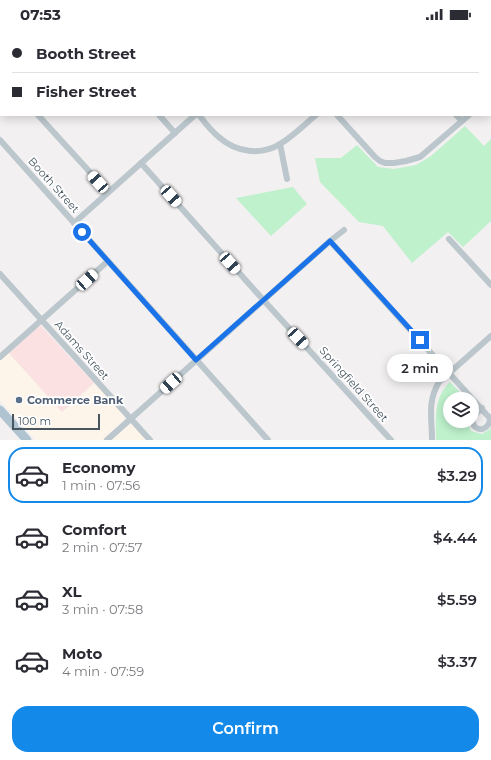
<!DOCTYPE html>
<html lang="en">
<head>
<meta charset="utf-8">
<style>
  body { margin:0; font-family:Montserrat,sans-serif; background:#f2f2f3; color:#2b2b33; height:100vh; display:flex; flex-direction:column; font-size:15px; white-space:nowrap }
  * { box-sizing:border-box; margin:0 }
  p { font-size:13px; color:#7c7c81 }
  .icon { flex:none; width:22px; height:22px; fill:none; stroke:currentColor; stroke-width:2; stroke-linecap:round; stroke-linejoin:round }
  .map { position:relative; height:412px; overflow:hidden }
  .details { display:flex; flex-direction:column; background:#fff; flex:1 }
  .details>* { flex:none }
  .guide { position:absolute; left:0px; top:0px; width:491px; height:88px; box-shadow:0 2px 10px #0003; display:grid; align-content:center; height:88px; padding:0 12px; background:#fff }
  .tools { position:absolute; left:443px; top:364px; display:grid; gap:8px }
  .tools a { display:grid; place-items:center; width:36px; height:36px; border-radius:50%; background:#fff; box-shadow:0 2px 10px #0003; font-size:20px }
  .scale { position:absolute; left:12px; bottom:10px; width:88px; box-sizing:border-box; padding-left:4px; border:2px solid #47565f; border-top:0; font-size:11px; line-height:14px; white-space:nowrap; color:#47565f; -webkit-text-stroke:3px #fff; paint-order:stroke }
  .end { position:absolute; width:18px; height:18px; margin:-9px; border:5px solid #1a73e8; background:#fff; box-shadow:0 0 0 2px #fff }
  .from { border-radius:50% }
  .bubble { position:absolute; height:28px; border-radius:14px; background:#fff; box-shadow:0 2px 10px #0003; font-size:13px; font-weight:600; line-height:28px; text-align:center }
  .car { position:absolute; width:12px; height:24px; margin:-12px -6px; border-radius:5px; box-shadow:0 0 3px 1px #0007; background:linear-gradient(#fff 24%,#345 0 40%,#fff 0 76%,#345 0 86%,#fff 0) }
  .guide b { display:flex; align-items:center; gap:14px; height:38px; font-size:15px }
  .guide b+b { border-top:1px solid #e1e1e2 }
  .guide i { width:10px; height:10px; background:#2b2b33 }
  ul { padding:7px 0 0; list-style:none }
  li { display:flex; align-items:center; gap:12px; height:56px; margin:0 8px 6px; padding:0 4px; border:2px solid transparent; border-radius:16px }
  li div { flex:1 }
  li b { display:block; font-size:15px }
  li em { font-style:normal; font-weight:600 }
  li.on { border-color:#1389ea }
  li>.icon { width:36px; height:36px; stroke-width:1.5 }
  .primary-button { display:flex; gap:8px; margin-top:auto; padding:8px 12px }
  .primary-button a { flex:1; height:46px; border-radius:16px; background:#1389ea; color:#fff; font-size:16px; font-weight:600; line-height:46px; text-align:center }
  .status { display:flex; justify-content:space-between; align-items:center; height:28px; padding:0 20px; background:#fff; direction:ltr }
  .status svg { height:11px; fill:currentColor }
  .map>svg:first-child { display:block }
</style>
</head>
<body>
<div class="status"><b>07:53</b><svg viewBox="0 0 49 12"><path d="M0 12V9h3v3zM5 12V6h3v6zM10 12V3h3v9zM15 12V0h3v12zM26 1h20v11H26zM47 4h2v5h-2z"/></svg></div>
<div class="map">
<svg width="491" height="412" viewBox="0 0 491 412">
  <rect width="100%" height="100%" fill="#f3f0f1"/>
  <g fill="#fdf5ea">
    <polygon points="9,325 62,384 94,355 124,388 124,392 102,412 35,412 0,372 0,333"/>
    <polygon points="133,396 149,412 112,412 129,397"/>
  </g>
  <polygon fill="#fce1e2" points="41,298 94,355 62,384 9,325 38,299"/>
  <g fill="#bef1cc">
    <polygon points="465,98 484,118 491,111 491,193 463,219 448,204 412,235 383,198 359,194 320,154 315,130 341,130 357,117 378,139 394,141 416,137 431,128"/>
    <polygon points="293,159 307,176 271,208 236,170"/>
    <path d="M450,354l16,17h-16v22h17l4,10 11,3 8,-5 1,-2v13h-55c0,-21 -3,-42 14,-58z"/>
  </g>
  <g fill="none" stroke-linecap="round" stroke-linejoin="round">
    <g stroke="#bbc7cd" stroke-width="6">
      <polyline points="81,0 81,1"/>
      <polyline points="142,0 143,1"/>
      <polyline points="260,0 261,1"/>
      <polyline points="380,0 381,1"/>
      <polyline points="29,1 30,0"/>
      <polyline points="291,1 292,0"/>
      <polyline points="0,27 1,26"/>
      <polyline points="0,44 1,45"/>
      <polyline points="490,68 491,67"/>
      <polyline points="38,87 108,164"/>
      <polyline points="159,87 175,105"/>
      <path d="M199,87c6,8 13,17 21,23 16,14 41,18 60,6 13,-8 24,-19 36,-29"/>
      <polyline points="337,87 375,129 380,133 385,135 394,135 406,133 420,129 469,87"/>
      <polyline points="456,87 462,93"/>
      <polyline points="0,112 268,412"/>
      <polyline points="280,116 287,151"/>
      <polyline points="141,135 267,276 391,412"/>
      <polyline points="74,195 195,87"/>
      <polyline points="449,211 491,257"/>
      <path d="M330,213l156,173 3,3 1,4c-3,8 -10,11 -16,5l-2,-7 4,-5 6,-6"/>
      <polyline points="0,246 150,412"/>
      <polyline points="0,329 108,233"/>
      <polyline points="107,412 330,213 344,202"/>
      <path d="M432,412c0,-22 -5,-38 7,-58l52,-46"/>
    </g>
    <polyline stroke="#afc3d0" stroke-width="9" points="0,382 27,412"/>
  </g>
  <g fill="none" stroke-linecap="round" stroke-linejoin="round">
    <polyline stroke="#1a73e8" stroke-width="5" points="82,204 196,332 330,213 420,312"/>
  </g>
  <circle fill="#5c6f8a" stroke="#fff" stroke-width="1.5" cx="19" cy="372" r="4"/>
  <g text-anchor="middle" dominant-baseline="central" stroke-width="3.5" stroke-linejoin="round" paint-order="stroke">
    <g font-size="11" fill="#47565f" stroke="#fff">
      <text transform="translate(54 157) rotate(48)">Booth Street</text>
      <text transform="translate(82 322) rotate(48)">Adams Street</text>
      <text transform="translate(354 356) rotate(48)">Springfield Street</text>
    </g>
    <g font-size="11" font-weight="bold" fill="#4e5e75" stroke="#fff" text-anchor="start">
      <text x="27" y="372">Commerce Bank</text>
    </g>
  </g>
</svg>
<div class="tools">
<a><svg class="icon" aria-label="layers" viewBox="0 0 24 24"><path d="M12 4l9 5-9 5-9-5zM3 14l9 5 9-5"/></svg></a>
</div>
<div class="scale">100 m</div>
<i class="end from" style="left:82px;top:204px"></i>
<i class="end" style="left:420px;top:312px"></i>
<div class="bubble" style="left:387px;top:326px;width:66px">2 min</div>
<i class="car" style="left:98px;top:154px;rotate:318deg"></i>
<i class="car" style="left:171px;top:168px;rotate:138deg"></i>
<i class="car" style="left:230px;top:235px;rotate:138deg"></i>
<i class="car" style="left:87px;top:252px;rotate:48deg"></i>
<i class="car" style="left:298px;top:310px;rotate:137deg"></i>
<i class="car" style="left:171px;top:355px;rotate:228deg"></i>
<div class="guide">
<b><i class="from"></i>Booth Street</b>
<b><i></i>Fisher Street</b>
</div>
</div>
<section class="details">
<ul>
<li class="on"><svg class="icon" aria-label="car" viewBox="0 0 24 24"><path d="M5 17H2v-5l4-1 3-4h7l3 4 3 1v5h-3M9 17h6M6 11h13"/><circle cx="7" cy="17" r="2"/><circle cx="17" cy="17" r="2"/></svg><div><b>Economy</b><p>1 min · 07:56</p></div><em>$3.29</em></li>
<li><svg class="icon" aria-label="car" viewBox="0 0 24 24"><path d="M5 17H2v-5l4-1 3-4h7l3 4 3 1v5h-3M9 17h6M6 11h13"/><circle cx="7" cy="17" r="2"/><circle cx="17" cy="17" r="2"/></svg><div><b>Comfort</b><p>2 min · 07:57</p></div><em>$4.44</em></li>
<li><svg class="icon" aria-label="car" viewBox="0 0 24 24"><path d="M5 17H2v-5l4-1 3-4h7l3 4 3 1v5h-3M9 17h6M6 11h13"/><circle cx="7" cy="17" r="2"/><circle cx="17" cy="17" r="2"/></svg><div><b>XL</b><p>3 min · 07:58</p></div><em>$5.59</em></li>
<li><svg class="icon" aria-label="car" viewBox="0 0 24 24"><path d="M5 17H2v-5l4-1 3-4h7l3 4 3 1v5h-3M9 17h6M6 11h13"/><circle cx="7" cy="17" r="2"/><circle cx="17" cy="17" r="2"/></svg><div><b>Moto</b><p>4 min · 07:59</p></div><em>$3.37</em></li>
</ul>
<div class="primary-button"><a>Confirm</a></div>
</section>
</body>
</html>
